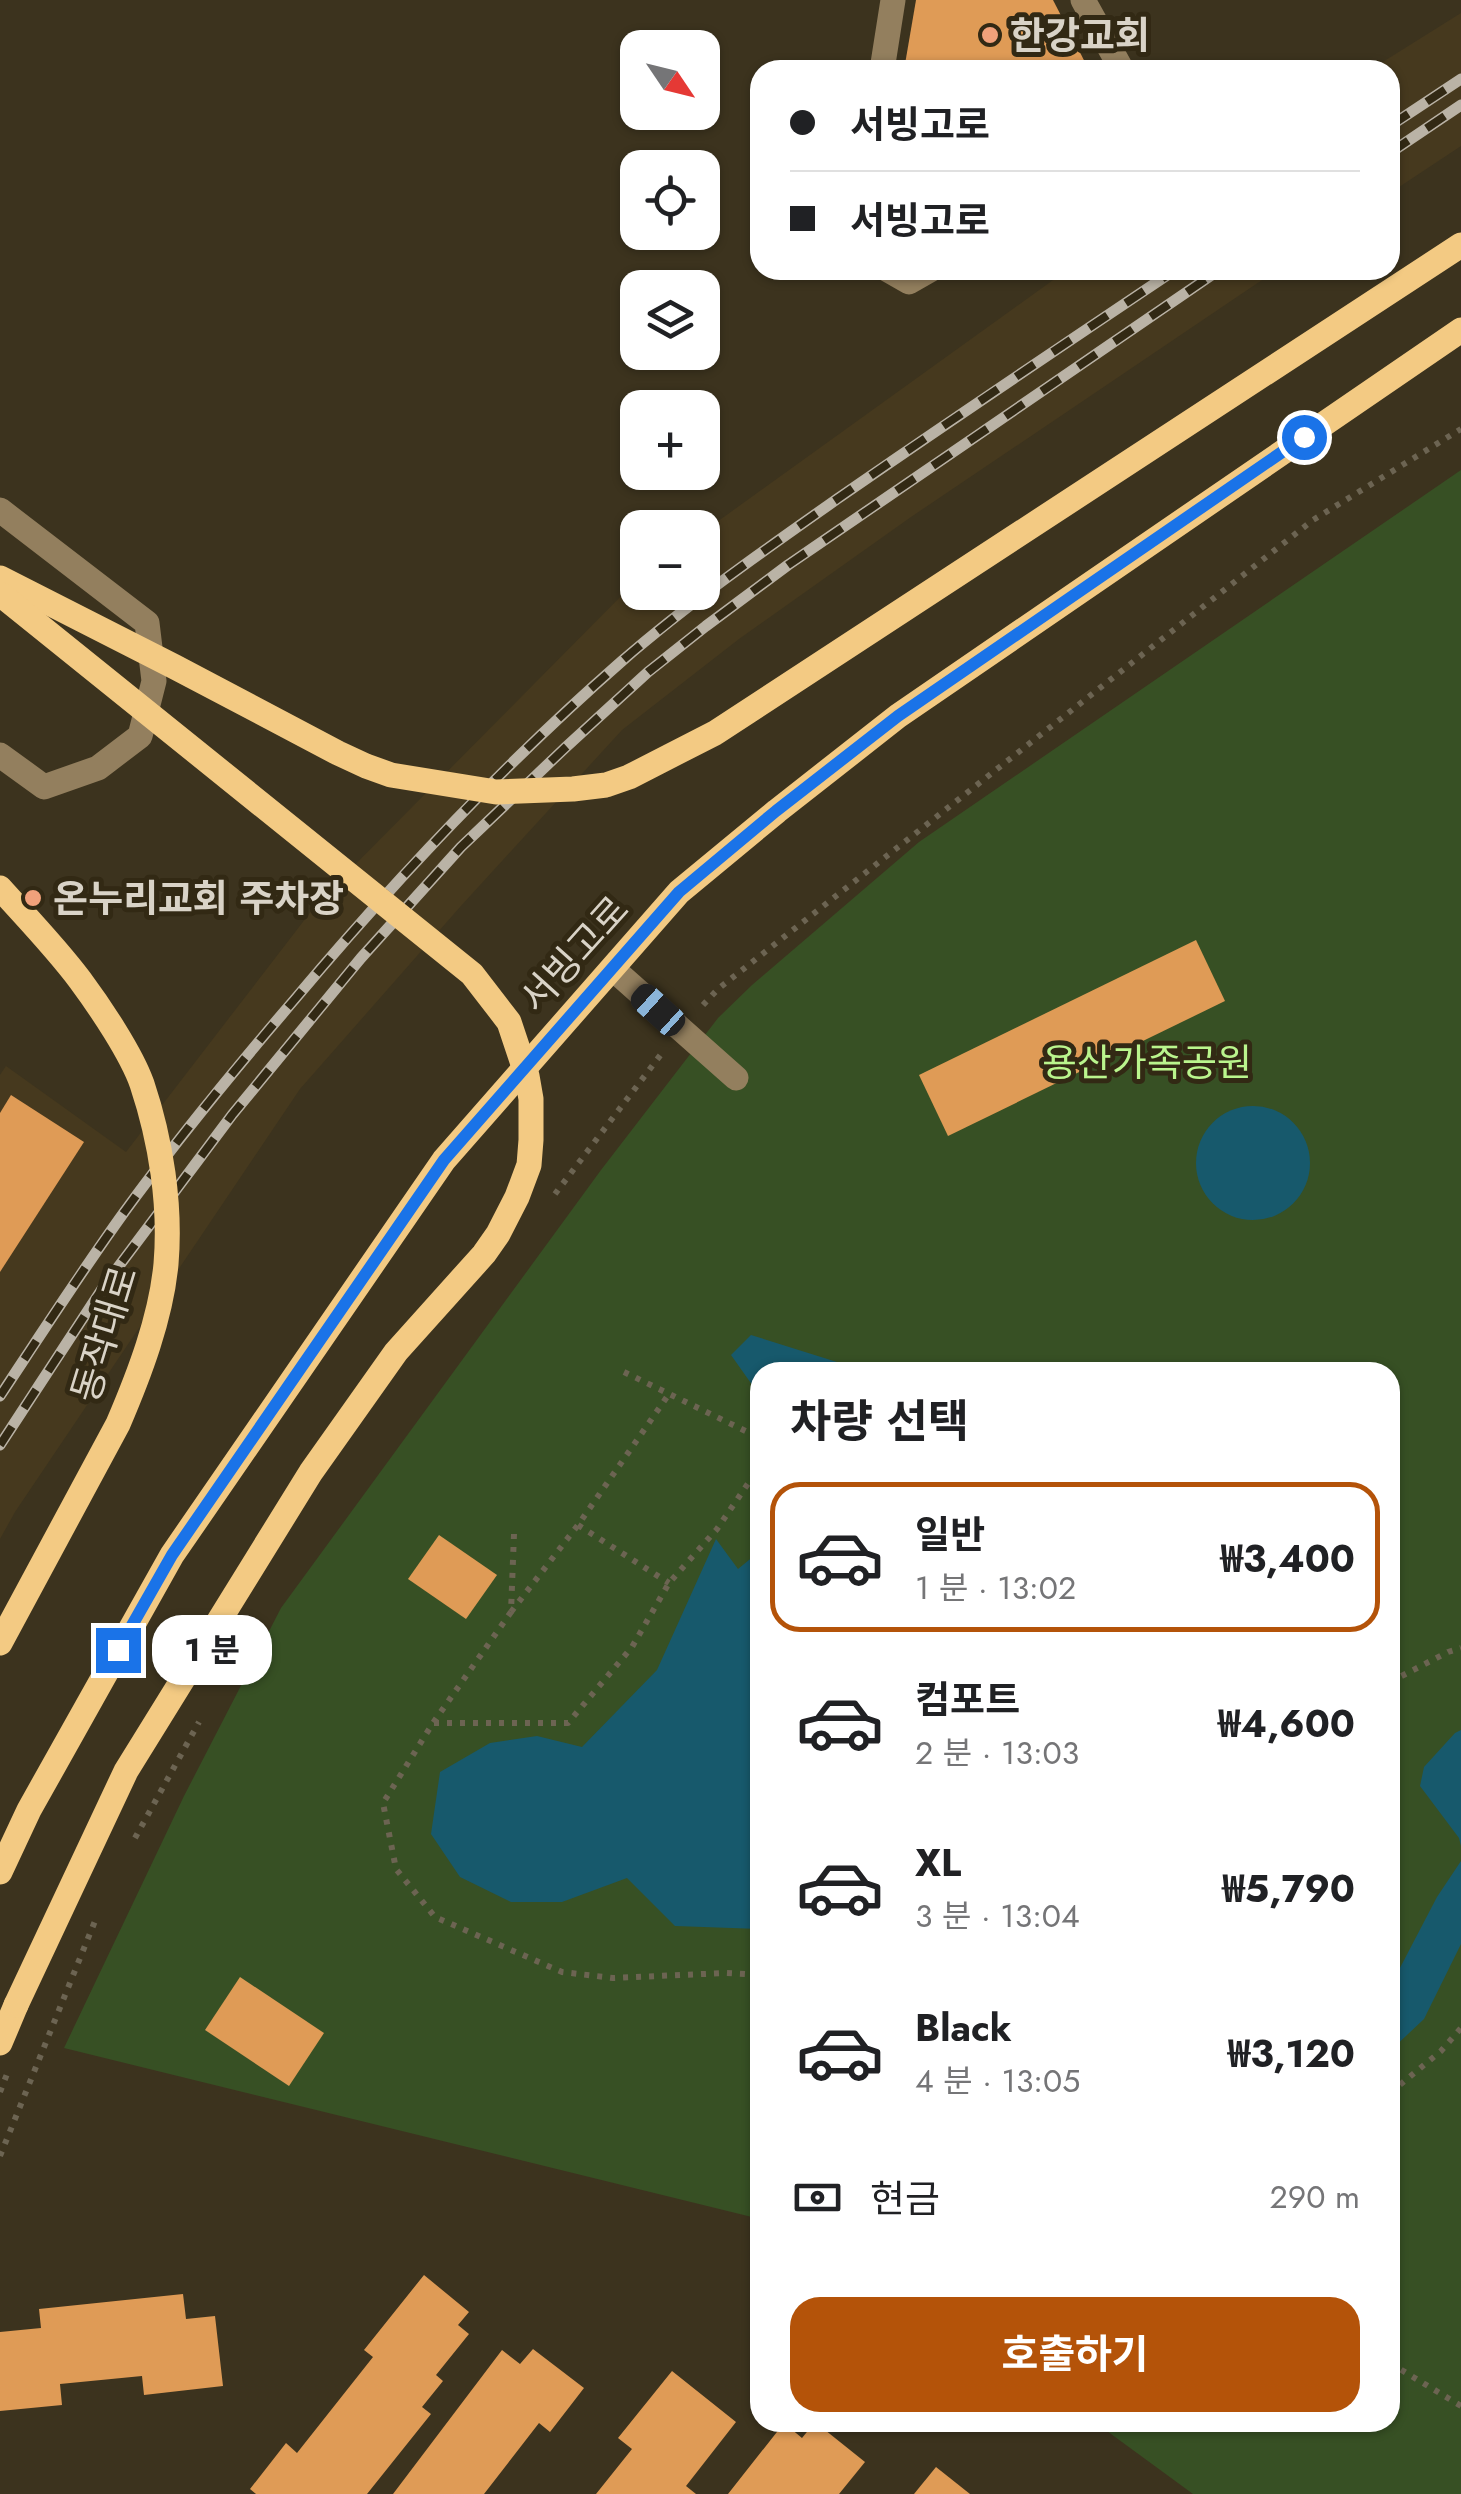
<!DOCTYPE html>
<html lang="ko">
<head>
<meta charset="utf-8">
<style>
  body { margin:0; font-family:Jost,"Noto Sans KR",sans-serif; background:#f6f6f6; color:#202124; height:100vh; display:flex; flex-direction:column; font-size:38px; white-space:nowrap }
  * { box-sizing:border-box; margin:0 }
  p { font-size:32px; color:#757577 }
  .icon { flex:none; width:55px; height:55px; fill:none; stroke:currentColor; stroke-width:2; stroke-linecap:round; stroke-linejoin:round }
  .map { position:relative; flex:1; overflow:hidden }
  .side { position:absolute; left:750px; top:1362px; width:650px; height:1070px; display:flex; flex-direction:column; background:#fff; border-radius:30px; box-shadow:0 2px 8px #0004 }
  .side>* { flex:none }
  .banner { position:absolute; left:750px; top:60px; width:650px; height:220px; border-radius:30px; box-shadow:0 2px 8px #0004; display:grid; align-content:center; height:220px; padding:0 40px; background:#fff }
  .needle { width:65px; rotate:125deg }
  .tools { position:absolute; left:620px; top:30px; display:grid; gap:20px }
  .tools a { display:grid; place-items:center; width:100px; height:100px; border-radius:20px; background:#fff; box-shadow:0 2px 8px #0004; font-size:50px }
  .end { position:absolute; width:45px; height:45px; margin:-22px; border:12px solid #1a73e8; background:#fff; box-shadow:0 0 0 5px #fff }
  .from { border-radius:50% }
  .bubble { position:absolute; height:70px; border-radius:30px; background:#fff; box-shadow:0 2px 8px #0004; font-size:32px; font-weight:700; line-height:70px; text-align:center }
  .car { position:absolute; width:30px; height:60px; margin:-30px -15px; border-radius:12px; box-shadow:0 0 8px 2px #0007; background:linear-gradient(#222 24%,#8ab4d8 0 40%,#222 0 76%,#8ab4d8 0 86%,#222 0) }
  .banner b { display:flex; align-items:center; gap:35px; height:95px; font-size:38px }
  .banner b+b { border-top:2px solid #e0e0e0 }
  .banner i { width:25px; height:25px; background:#202124 }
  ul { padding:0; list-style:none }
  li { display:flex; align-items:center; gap:30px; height:150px; margin:0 20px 15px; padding:0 20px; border:5px solid transparent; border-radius:30px }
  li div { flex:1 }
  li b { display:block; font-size:38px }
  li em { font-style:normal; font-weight:700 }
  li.active { border-color:#b45309 }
  li>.icon { width:90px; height:90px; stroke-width:1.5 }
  h2 { padding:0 40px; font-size:45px; line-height:120px }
  .pay { display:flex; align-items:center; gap:25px; height:110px; padding:0 40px; font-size:38px }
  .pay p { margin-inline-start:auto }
  .cta { display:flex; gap:20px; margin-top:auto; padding:20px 40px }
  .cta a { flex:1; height:115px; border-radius:30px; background:#b45309; color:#fff; font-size:40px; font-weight:700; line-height:115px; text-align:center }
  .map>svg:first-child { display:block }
</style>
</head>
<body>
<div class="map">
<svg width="1461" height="2494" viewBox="0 0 1461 2494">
  <rect width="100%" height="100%" fill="#3c331e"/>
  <g fill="#46391e">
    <polygon points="1461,13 1461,146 1390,193 1390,70 1370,70"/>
    <polygon points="1067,270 1277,270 911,517 739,639 622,730 460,907 300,1089 15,1512 0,1539 0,1075 6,1066 126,1152 319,901 637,580 638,592 702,592 703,532"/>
  </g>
  <polygon fill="#375024" points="1461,470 1461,2494 1193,2494 1096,2423 1390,2422 1390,1372 760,1372 760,2219 64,2048 184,1796 281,1608 601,1170 718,1018 752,985 919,842"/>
  <g fill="#17596c">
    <circle cx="1253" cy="1163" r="57"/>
    <polygon points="751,1335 856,1368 861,1372 760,1372 760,1396 731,1355"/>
    <polygon points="716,1539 738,1569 760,1551 760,1929 675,1926 627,1878 562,1902 511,1902 460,1877 431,1834 440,1772 490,1743 537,1736 582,1747 657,1670"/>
    <polygon points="1461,1730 1461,1846 1459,1838 1420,1786 1424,1767 1455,1733"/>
    <polygon points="1461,1861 1461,1944 1424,2019 1390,2051 1390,1987 1437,1897"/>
  </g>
  <g fill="#df9b56">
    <polygon points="916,0 1053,0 1089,70 904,70"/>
    <polygon points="1196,940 1225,1001 948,1136 919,1075"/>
    <polygon points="11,1095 84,1142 0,1272 0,1113"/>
    <polygon points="439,1535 497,1575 466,1619 408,1579"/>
    <polygon points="240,1977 324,2033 289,2086 205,2030"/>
    <polygon points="424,2275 469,2312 458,2325 469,2334 436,2375 443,2381 422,2407 431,2414 367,2494 256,2494 250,2489 286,2443 297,2453 373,2357 364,2350"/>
    <polygon points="183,2294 186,2319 215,2316 223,2386 144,2395 142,2376 60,2384 62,2405 0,2411 0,2332 41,2328 39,2309"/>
    <polygon points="533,2349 584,2388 550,2432 539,2423 484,2494 393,2494 502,2350 520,2364"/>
    <polygon points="672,2371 736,2422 686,2486 696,2494 596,2494 632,2449 618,2438"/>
    <polygon points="815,2422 865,2462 839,2494 728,2494 784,2423 802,2438"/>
    <polygon points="936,2467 970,2494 914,2494"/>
  </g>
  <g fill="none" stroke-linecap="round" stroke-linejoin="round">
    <g stroke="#6c6452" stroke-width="6" stroke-dasharray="5 8" stroke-linecap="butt">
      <polyline points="703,1005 718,989 1313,520 1461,429"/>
      <polyline points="555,1194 662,1053"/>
      <polyline points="624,1372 760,1438"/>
      <polyline points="578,1525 669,1583"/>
      <polyline points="514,1534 511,1612 433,1723 383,1803 396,1869 435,1917 562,1972 613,1978 726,1973 760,1975"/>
      <polyline points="511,1612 578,1525 669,1394"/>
      <polyline points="1390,1682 1448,1652 1461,1648"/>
      <polyline points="434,1723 568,1723 632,1647 669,1583 717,1529 760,1466"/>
      <polyline points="135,1838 199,1722"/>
      <polyline points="0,2092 7,2074"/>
      <polyline points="1390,2093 1441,2051 1461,2028"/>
      <polyline points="0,2156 95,1921"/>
      <polyline points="1390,2363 1461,2406"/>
    </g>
    <g stroke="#937f5e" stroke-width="25">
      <polyline points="1083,0 1122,70"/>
      <polyline points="882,70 893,0"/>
      <polyline points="888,270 909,282 930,270"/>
      <polyline points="0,510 147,623 154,681 140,736 98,768 44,787 0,755"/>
      <polyline points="613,969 736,1078"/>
    </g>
    <g stroke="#f3ca83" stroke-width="25">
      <polyline points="0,1872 29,1810 172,1555 444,1160 679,892 777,811 898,716 1461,330"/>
      <polyline points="0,2043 16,2005"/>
    </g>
    <defs>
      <g id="rail">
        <polyline points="1390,126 1461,79"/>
        <polyline points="1390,153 1461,105"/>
        <path d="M0,1396c41,-62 81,-124 125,-185 53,-73 111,-143 170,-212 101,-120 209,-235 327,-338 69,-60 144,-112 218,-164 111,-77 223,-152 335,-227"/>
        <polyline points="0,1445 104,1286 232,1115 361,958 461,847 566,747 648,672 706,626 788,565 1219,270"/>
      </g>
    </defs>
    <use href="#rail" stroke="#bab3a6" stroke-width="11"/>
    <use href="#rail" stroke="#322914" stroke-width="8" stroke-dasharray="22" stroke-linecap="butt"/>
    <g stroke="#f3ca83" stroke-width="25">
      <polyline points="0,578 175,667 338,753 366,766 391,775 496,792 573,789 606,785 629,777 715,733 1461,245"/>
      <polyline points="0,594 472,974 509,1022 527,1076 531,1099 531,1140 529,1165 517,1197 498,1234 484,1254 396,1352 311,1472 126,1771 16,2005"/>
      <path d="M0,888c27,30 56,60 80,92 20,27 51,73 62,104 19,57 29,121 24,180 -5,54 -27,111 -48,160l-118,219"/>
    </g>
  </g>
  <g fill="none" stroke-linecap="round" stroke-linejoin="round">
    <polyline stroke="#1a73e8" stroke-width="12" points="118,1650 172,1555 444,1160 679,892 776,811 898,716 1304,437"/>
  </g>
  <g fill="#f1a17b" stroke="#322914" stroke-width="4">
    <circle cx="990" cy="35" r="10"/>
    <circle cx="33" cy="898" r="10"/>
  </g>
  <g text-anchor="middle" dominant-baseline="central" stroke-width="10" stroke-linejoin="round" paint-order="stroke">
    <g font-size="38" font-weight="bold" fill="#d9d3c7" stroke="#322914" text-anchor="start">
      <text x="1010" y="35">한강교회</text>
      <text x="53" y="898">온누리교회 주차장</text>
    </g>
    <g font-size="38" fill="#d9d3c7" stroke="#322914">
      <text transform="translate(574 954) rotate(-48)">서빙고로</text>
      <text transform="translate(104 1334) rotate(-73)">동작대로</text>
    </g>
    <g font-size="38" fill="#baf58d" stroke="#322914">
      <text x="1147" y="1062">용산가족공원</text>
    </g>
  </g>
</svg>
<div class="tools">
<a><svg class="needle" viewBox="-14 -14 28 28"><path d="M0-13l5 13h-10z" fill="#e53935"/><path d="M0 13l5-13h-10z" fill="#757577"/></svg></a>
<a><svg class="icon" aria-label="locate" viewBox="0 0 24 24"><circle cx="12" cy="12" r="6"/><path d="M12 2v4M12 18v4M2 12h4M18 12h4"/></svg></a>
<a><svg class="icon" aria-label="layers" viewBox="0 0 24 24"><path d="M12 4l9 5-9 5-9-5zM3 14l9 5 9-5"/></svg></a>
<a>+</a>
<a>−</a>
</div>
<i class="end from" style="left:1304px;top:437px"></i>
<i class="end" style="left:118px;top:1650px"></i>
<div class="bubble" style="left:152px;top:1615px;width:120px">1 분</div>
<i class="car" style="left:658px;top:1010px;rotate:312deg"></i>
<div class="banner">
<b><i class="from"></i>서빙고로</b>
<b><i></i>서빙고로</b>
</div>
<section class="side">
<h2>차량 선택</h2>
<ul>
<li class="active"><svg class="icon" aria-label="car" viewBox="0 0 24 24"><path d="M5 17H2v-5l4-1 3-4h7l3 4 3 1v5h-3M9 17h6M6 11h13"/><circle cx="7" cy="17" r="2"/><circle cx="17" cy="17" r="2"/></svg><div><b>일반</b><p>1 분 · 13:02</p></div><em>₩3,400</em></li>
<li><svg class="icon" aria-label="car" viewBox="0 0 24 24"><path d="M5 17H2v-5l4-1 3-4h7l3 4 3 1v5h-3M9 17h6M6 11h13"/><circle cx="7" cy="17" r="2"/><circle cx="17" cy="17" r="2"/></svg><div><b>컴포트</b><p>2 분 · 13:03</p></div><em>₩4,600</em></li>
<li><svg class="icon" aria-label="car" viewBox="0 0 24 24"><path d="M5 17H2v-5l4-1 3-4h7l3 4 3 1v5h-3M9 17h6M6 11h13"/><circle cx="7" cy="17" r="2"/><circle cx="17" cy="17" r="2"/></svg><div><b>XL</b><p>3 분 · 13:04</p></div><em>₩5,790</em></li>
<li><svg class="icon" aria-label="car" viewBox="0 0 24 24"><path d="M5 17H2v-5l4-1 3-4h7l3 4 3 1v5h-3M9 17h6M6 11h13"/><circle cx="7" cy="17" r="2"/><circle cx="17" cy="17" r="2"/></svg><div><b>Black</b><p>4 분 · 13:05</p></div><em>₩3,120</em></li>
</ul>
<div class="pay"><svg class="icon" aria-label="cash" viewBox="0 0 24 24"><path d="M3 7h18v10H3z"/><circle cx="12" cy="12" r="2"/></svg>현금<p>290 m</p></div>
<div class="cta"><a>호출하기</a></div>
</section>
</div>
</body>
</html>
